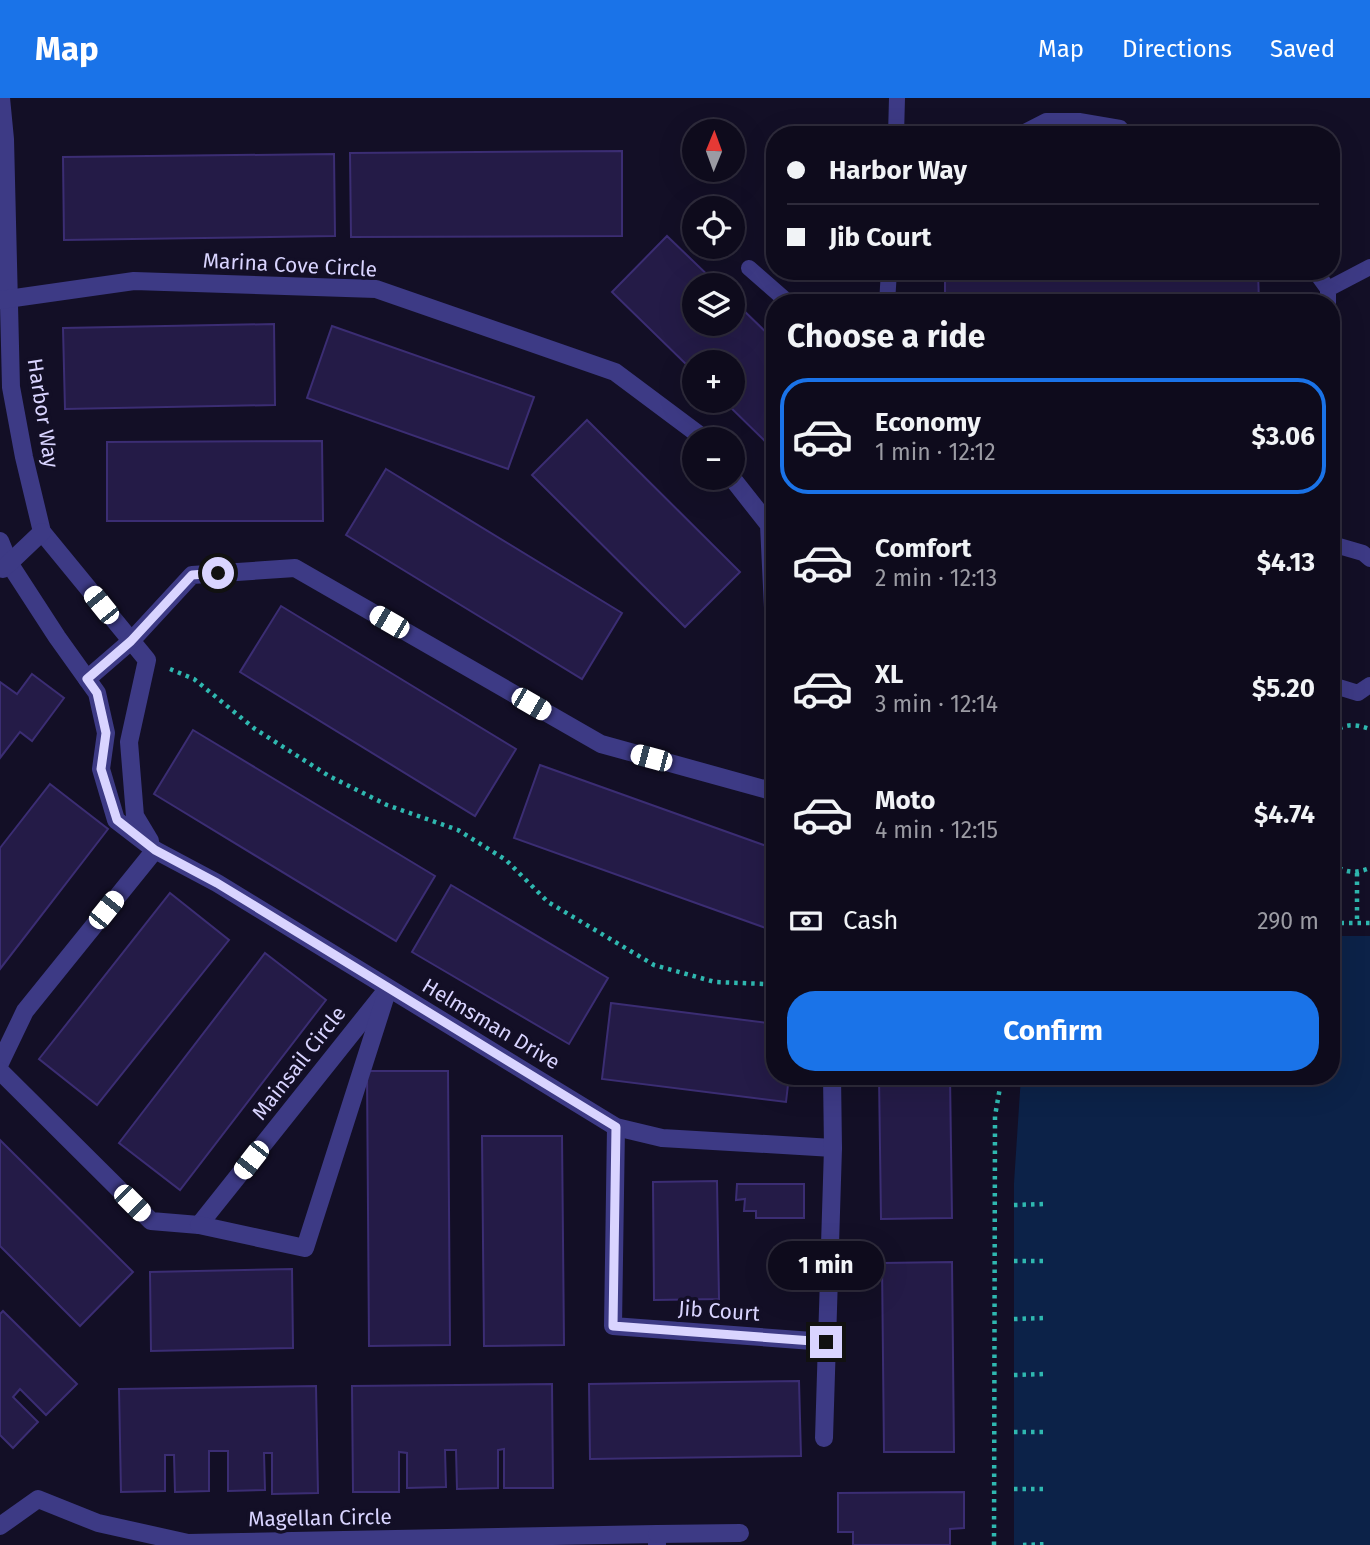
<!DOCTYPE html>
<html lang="en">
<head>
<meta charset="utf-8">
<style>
  body { margin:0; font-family:"Fira Sans",sans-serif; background:#1c1929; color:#f1f3f6; height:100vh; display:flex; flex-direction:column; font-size:26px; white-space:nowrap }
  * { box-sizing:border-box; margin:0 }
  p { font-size:23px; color:#9b9ba3 }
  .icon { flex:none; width:38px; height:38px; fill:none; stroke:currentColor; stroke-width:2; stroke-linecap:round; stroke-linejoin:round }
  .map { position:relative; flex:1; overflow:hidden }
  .sheet { position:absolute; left:766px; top:196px; width:574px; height:791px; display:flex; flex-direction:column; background:#0e0b1c; border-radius:28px; box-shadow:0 7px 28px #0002,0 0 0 2px #2e2b3b }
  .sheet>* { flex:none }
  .guide { position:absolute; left:766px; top:28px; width:574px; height:154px; border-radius:28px; box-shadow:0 7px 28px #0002,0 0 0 2px #2e2b3b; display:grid; align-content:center; height:154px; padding:0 21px; background:#0e0b1c }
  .needle { width:46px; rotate:1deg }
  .buttons { position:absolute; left:682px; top:21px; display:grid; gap:14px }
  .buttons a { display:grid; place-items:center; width:63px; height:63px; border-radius:50%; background:#0e0b1c; box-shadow:0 7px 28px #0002,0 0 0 2px #2e2b3b; font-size:35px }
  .end { position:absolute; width:32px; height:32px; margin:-16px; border:9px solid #d9d4ff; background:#111; box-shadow:0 0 0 4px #111 }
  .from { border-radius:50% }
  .bubble { position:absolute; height:49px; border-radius:24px; background:#0e0b1c; box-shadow:0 7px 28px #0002,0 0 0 2px #2e2b3b; font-size:23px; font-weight:700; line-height:49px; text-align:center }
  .car { position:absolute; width:21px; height:42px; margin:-21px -10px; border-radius:9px; box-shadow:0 0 5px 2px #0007; background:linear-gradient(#fff 24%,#345 0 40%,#fff 0 76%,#345 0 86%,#fff 0) }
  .guide b { display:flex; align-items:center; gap:24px; height:66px; font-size:26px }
  .guide b+b { border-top:2px solid #2e2b3b }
  .guide i { width:18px; height:18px; background:#f1f3f6 }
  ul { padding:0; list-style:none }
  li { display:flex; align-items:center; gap:21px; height:116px; margin:0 14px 10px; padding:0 7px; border:4px solid transparent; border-radius:28px }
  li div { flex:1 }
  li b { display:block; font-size:26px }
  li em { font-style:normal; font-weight:700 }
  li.current { border-color:#1a73e8 }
  li>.icon { width:63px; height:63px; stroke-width:1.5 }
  h2 { padding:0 21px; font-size:32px; line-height:84px }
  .pay { display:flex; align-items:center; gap:18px; height:77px; padding:0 21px; font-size:26px }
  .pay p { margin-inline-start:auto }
  .primary-button { display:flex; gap:14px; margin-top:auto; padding:14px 21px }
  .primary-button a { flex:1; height:80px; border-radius:28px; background:#1a73e8; color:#fff; font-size:28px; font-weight:700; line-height:80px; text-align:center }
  header { display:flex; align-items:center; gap:42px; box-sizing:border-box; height:98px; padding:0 35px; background:#1a73e8; color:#fff }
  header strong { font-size:33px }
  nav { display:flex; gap:38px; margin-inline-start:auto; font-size:24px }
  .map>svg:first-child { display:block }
</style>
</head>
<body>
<header>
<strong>Map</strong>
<nav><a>Map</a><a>Directions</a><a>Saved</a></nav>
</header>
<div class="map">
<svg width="1370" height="1447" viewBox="0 0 1370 1447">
  <rect width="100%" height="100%" fill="#130f26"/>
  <polygon fill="#0c2248" points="1332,838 1370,838 1370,1447 1014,1447 1014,1085 1021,978 1332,978"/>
  <g fill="#241b47" stroke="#3b2d73" stroke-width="2">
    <polygon points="622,53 622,138 351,139 350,55"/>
    <polygon points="334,56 335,138 64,142 63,59"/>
    <polygon points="667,138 718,187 695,187 695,226 733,226 733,202 775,243 775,353 724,303 733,303 733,264 695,264 695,275 612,194"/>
    <polygon points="945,173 1258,173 1259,205 945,205"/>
    <polygon points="274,226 275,307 65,311 63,230"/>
    <polygon points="332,228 534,299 508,371 307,300"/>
    <polygon points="587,322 740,474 685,529 532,377"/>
    <polygon points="322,343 323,423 107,423 107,344"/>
    <polygon points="386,371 622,515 582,581 346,437"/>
    <polygon points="281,508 516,651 475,718 240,574"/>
    <polygon points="32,576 64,600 32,643 20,634 0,660 0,584 17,596"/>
    <polygon points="193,632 435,778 396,843 154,696"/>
    <polygon points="540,667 775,751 774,833 514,740"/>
    <polygon points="50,686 108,731 0,871 0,750"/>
    <polygon points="451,787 608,880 569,946 412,854"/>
    <polygon points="170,795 229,842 97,1007 39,961"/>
    <polygon points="265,855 326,902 180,1092 119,1045"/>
    <polygon points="611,905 775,926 775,978 789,978 786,1004 602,981"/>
    <polygon points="367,973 448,973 450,1247 369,1248"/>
    <polygon points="879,978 950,978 952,1120 881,1121"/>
    <polygon points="482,1038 562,1038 564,1247 484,1248"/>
    <polygon points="0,1042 133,1174 80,1228 0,1148"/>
    <polygon points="717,1083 719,1201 654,1202 653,1084"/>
    <polygon points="737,1086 804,1086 804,1120 756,1120 756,1113 744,1113 745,1101 736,1102"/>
    <polygon points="952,1164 954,1354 884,1354 882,1165"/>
    <polygon points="292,1171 293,1250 151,1253 150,1174"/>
    <polygon points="3,1213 77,1286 46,1317 20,1291 13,1299 38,1324 13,1350 0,1337 0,1216"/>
    <polygon points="799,1283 801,1358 590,1361 589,1286"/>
    <polygon points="552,1286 553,1390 504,1390 504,1351 498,1352 498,1390 457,1391 456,1352 445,1352 446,1389 407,1390 407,1355 399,1354 399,1394 353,1394 352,1288"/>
    <polygon points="316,1288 318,1395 272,1396 272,1355 264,1355 265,1392 228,1393 228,1353 209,1353 209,1393 175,1394 174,1357 165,1357 165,1393 121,1394 119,1291"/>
    <polygon points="964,1394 964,1430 950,1431 950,1447 853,1447 853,1434 838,1434 838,1395"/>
  </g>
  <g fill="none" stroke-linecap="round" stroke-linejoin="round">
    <g stroke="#2fb8b0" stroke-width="4.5" stroke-dasharray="3.5 5" stroke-linecap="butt">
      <polyline points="170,571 194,581 255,631 329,678 387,707 458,732 506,762 548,804 654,867 715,884 766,886 775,884"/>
      <path d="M1332,635c13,-10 23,-9 38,-4"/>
      <path d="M1332,765c12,10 23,11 38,5"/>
      <polyline points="1357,775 1357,825"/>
      <polyline points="1332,825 1370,825"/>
      <polyline points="1014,1107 1045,1106"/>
      <polyline points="1014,1163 1045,1163"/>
      <polyline points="1014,1221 1045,1220"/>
      <polyline points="1014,1277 1046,1276"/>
      <polyline points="1014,1334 1048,1334"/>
      <polyline points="1014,1391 1047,1391"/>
      <polyline points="994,1447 995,1018 1002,978"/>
      <polyline points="1023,1447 1048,1446"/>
    </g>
    <g stroke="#3d3a85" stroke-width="16">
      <polyline points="896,37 897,0"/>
      <polyline points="1019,37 1046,23 1079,23 1120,30 1125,37"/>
      <polyline points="749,170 789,205"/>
      <polyline points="1315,173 1328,191"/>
      <polyline points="887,205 889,173"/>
      <polyline points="1328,205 1328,191 1370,169"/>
      <polyline points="1332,446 1363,455 1370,461"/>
      <polyline points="1332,587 1358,595 1370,587"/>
    </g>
    <g stroke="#3d3a85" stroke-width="18">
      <polyline points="1,0 5,41 11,289 24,359 42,434 147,562 129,644 135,718 150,743"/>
      <polyline points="0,202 134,183 376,191 615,274 698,336 702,341"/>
      <polyline points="732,380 769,427 775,551"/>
      <polyline points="0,443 9,465 57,539 97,595 106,635 101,671 116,722 155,752 217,785 616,1029 662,1040 833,1050"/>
      <polyline points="3,471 42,434"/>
      <polyline points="87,581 131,543 192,477 295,470 601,646 775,694"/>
      <polyline points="0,965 25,913 155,752"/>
      <polyline points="0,973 151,1123 199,1127 388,890"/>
      <polyline points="616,1029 613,1228 826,1244"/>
      <polyline points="199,1127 305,1150 385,900"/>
      <polyline points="824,1340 833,1050 832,978"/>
      <polyline points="0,1428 38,1401 98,1425 188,1445 657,1436 657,1447"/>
      <polyline points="657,1436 740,1435"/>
    </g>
  </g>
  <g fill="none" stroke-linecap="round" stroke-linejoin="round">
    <polyline stroke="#d9d4ff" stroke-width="9" points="218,475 192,477 131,543 87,581 97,595 106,635 101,671 117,722 155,752 217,785 616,1029 613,1228 826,1244"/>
  </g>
  <g text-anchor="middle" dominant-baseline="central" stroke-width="7" stroke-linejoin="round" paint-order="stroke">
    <g font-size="21" fill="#d9d4ff" stroke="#130f26">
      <text transform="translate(290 167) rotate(3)">Marina Cove Circle</text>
      <text transform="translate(43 315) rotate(81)">Harbor Way</text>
      <text transform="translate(491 926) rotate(31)">Helmsman Drive</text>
      <text transform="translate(299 965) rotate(-52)">Mainsail Circle</text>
      <text transform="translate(719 1213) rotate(4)">Jib Court</text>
      <text transform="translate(320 1420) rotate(-1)">Magellan Circle</text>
    </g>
  </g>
</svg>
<div class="buttons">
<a><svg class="needle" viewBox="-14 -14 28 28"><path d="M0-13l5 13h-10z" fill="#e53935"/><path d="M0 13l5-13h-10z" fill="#9b9ba3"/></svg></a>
<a><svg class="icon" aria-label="locate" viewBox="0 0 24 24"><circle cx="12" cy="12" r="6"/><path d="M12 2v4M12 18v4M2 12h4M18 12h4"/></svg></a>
<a><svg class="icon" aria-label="layers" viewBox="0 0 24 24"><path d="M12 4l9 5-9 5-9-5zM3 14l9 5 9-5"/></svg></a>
<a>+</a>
<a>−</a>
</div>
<i class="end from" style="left:218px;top:475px"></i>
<i class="end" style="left:826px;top:1244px"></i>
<div class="bubble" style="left:768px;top:1143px;width:116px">1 min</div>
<i class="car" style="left:101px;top:507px;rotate:321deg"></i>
<i class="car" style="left:389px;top:524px;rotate:300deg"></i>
<i class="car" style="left:531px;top:606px;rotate:120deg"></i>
<i class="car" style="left:651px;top:660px;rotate:285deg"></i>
<i class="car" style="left:106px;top:812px;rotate:39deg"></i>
<i class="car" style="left:251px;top:1062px;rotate:218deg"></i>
<i class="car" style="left:132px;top:1105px;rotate:135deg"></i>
<div class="guide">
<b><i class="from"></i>Harbor Way</b>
<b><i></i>Jib Court</b>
</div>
<section class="sheet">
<h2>Choose a ride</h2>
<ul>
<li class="current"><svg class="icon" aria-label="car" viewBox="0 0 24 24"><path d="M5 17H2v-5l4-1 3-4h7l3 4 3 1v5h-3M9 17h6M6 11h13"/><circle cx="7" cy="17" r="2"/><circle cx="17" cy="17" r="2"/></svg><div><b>Economy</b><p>1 min · 12:12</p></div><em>$3.06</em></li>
<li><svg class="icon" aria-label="car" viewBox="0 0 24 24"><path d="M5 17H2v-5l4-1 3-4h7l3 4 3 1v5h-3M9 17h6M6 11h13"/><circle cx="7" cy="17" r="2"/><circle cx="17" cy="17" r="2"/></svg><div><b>Comfort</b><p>2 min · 12:13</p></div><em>$4.13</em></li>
<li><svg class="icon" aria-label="car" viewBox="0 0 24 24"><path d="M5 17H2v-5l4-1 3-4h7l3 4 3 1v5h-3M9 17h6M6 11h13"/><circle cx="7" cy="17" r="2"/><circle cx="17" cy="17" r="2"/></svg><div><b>XL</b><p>3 min · 12:14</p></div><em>$5.20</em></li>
<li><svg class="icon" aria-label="car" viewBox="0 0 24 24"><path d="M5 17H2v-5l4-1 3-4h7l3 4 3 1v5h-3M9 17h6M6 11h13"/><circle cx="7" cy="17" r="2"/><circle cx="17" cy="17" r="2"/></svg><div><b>Moto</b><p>4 min · 12:15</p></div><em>$4.74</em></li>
</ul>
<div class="pay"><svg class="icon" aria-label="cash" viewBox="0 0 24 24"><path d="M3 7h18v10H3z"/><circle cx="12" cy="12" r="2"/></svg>Cash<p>290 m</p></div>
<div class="primary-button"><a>Confirm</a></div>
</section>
</div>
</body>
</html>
